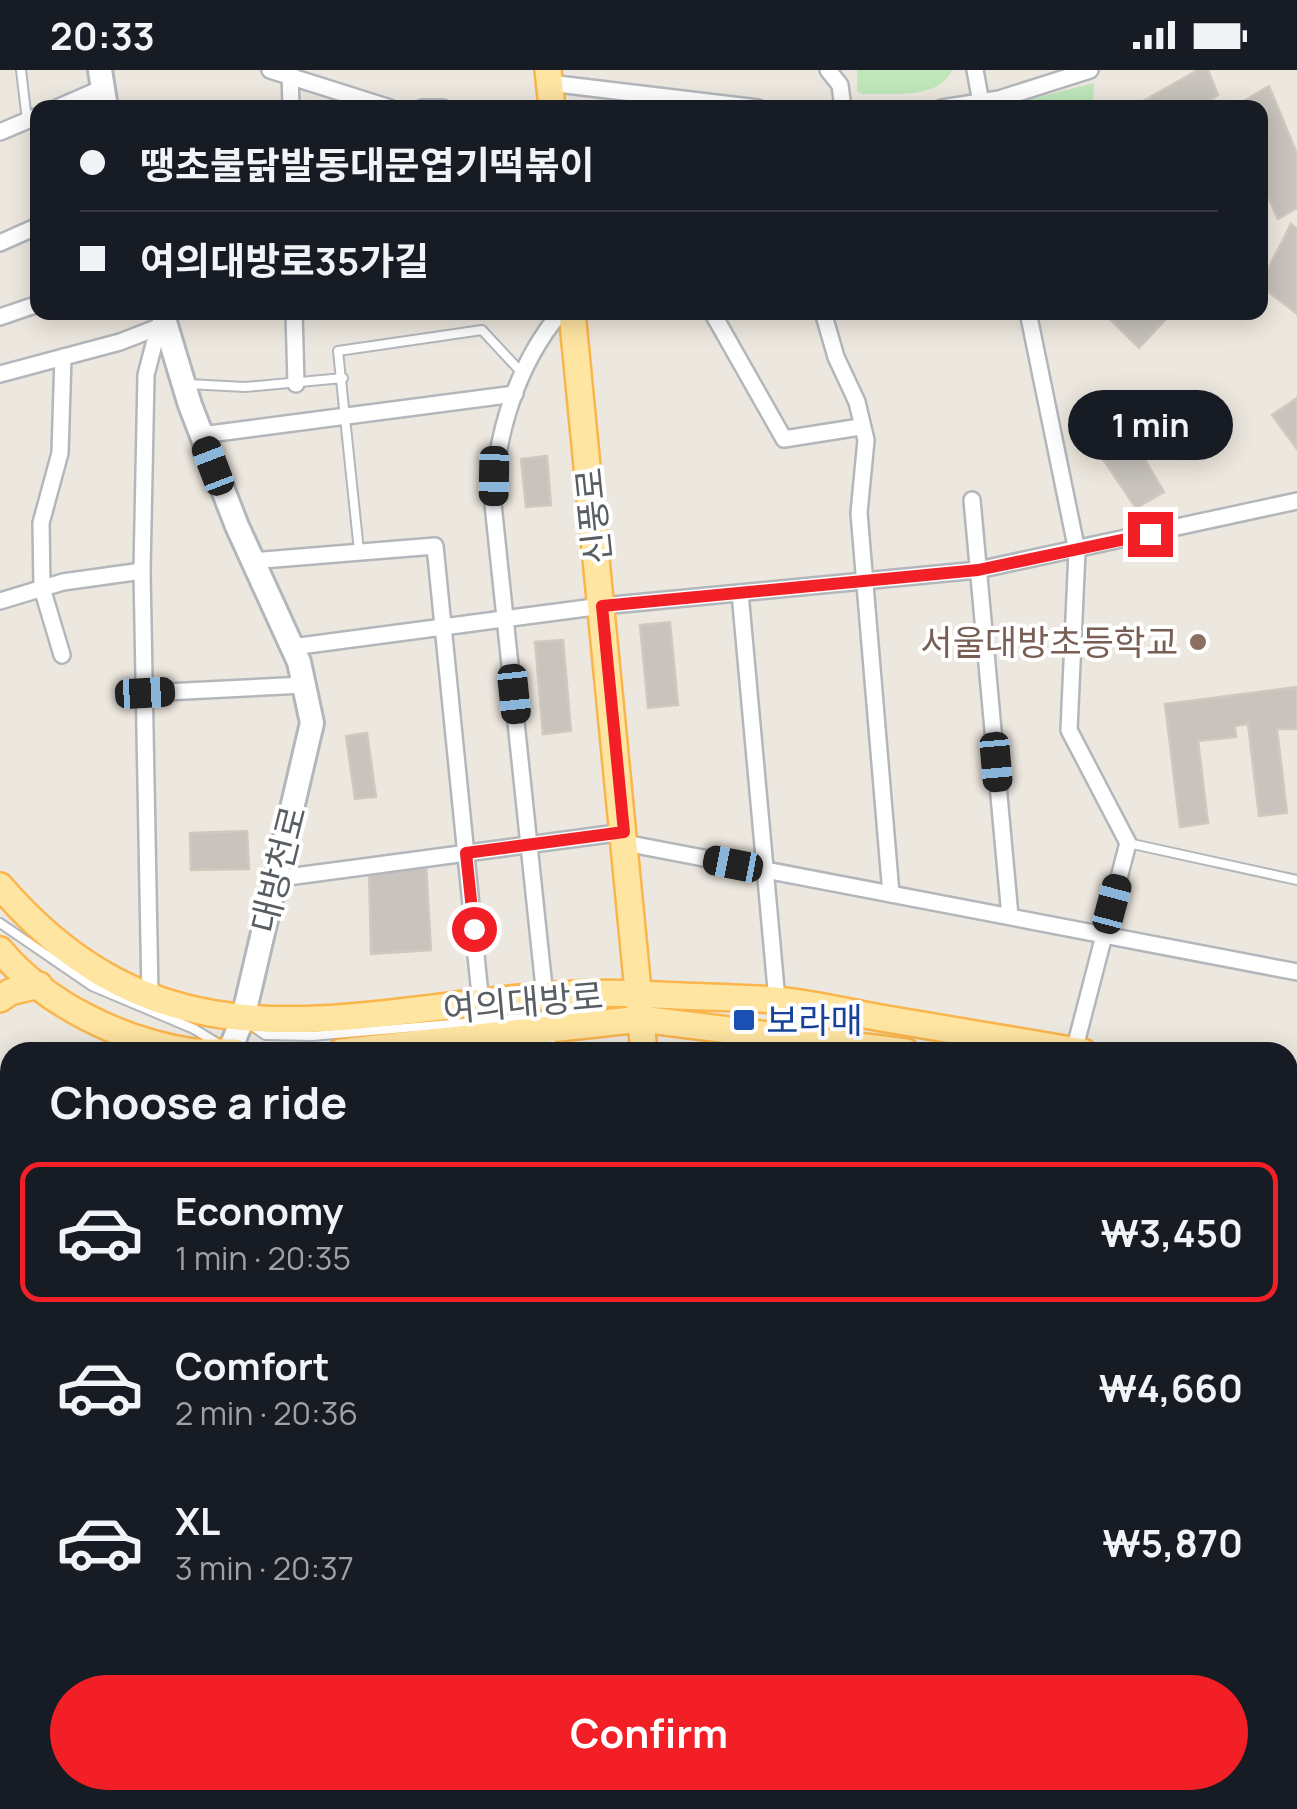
<!DOCTYPE html>
<html lang="en">
<head>
<meta charset="utf-8">
<style>
  body { margin:0; font-family:Manrope,"Noto Sans KR",sans-serif; background:#242831; color:#f1f3f6; height:100vh; display:flex; flex-direction:column; font-size:38px; white-space:nowrap }
  * { box-sizing:border-box; margin:0 }
  p { font-size:32px; color:#9ea1a6 }
  .icon { flex:none; width:55px; height:55px; fill:none; stroke:currentColor; stroke-width:2; stroke-linecap:round; stroke-linejoin:round }
  .map { position:relative; flex:1; overflow:hidden }
  .details { position:absolute; left:0px; top:972px; width:1298px; height:768px; display:flex; flex-direction:column; background:#171b24; border-radius:30px 30px 0 0; box-shadow:0 5px 25px #0003 }
  .details>* { flex:none }
  .guide { position:absolute; left:30px; top:30px; width:1238px; height:220px; border-radius:20px; box-shadow:0 5px 25px #0003; display:grid; align-content:center; height:220px; padding:0 50px; background:#171b24 }
  .end { position:absolute; width:45px; height:45px; margin:-22px; border:12px solid #f31f27; background:#fff; box-shadow:0 0 0 5px #fff }
  .from { border-radius:50% }
  .bubble { position:absolute; height:70px; border-radius:35px; background:#171b24; box-shadow:0 5px 25px #0003; font-size:32px; font-weight:700; line-height:70px; text-align:center }
  .car { position:absolute; width:30px; height:60px; margin:-30px -15px; border-radius:12px; box-shadow:0 0 8px 2px #0007; background:linear-gradient(#222 24%,#8ab4d8 0 40%,#222 0 76%,#8ab4d8 0 86%,#222 0) }
  .guide b { display:flex; align-items:center; gap:35px; height:95px; font-size:38px }
  .guide b+b { border-top:2px solid #363941 }
  .guide i { width:25px; height:25px; background:#f1f3f6 }
  ul { padding:0; list-style:none }
  li { display:flex; align-items:center; gap:30px; height:140px; margin:0 20px 15px; padding:0 30px; border:5px solid transparent; border-radius:20px }
  li div { flex:1 }
  li b { display:block; font-size:38px }
  li em { font-style:normal; font-weight:700 }
  li.selected { border-color:#f31f27 }
  li>.icon { width:90px; height:90px; stroke-width:1.5 }
  h2 { padding:0 50px; font-size:45px; line-height:120px }
  .cta { display:flex; gap:20px; margin-top:auto; padding:20px 50px }
  .cta a { flex:1; height:115px; border-radius:60px; background:#f31f27; color:#fff; font-size:40px; font-weight:700; line-height:115px; text-align:center }
  .status { display:flex; justify-content:space-between; align-items:center; height:70px; padding:0 50px; background:#171b24; direction:ltr }
  .status svg { height:28px; fill:currentColor }
  .map>svg:first-child { display:block }
</style>
</head>
<body>
<div class="status"><b>20:33</b><svg viewBox="0 0 49 12"><path d="M0 12V9h3v3zM5 12V6h3v6zM10 12V3h3v9zM15 12V0h3v12zM26 1h20v11H26zM47 4h2v5h-2z"/></svg></div>
<div class="map">
<svg width="1297" height="1739" viewBox="0 0 1297 1739">
  <rect width="100%" height="100%" fill="#ede8df"/>
  <g fill="#bfe7ba">
    <path d="M857,0h95c-12,30 -62,23 -89,24l-6,-3z"/>
    <polygon points="1094,13 1093,37 999,37"/>
  </g>
  <g fill="#c8c3bd" stroke="#d2c9be" stroke-width="2.5">
    <polygon points="1198,0 1208,0 1218,25 1198,38 1131,38"/>
    <polygon points="1269,16 1297,84 1297,138 1278,149 1260,108 1260,38 1232,38"/>
    <polygon points="1291,154 1297,159 1297,244 1260,215"/>
    <polygon points="1103,242 1157,242 1165,250 1139,278"/>
    <polygon points="1297,328 1297,379 1272,345"/>
    <polygon points="1142,329 1166,361 1142,385 1164,422 1136,438 1092,373"/>
    <polygon points="547,386 551,435 526,437 521,389"/>
    <polygon points="670,552 678,635 648,638 640,555"/>
    <polygon points="563,570 571,661 543,664 535,572"/>
    <polygon points="1297,617 1297,659 1277,659 1287,743 1259,746 1248,654 1235,656 1236,667 1198,671 1208,753 1180,757 1165,634"/>
    <polygon points="367,663 376,727 355,729 346,666"/>
    <polygon points="247,761 249,799 191,800 190,763"/>
    <polygon points="426,794 431,880 371,884 369,802"/>
    <polygon points="1288,1112 1296,1117 1288,1146"/>
    <polygon points="1288,1506 1297,1507 1297,1629 1289,1682"/>
    <polygon points="352,1730 386,1730 387,1739 353,1739"/>
    <polygon points="858,1730 963,1730 859,1736"/>
  </g>
  <g fill="none" stroke-linecap="round" stroke-linejoin="round">
    <defs>
      <g id="lane">
        <polyline points="21,0 27,50"/>
        <polyline points="188,314 245,317 343,308"/>
        <polyline points="359,481 338,281 482,260 522,303"/>
        <polyline points="1128,773 1297,810"/>
        <polyline points="0,853 92,916 194,959 222,976"/>
        <polyline points="247,952 265,965 312,966 569,944 600,935"/>
        <polyline points="549,962 552,982"/>
        <polyline points="0,1167 10,1166"/>
        <polyline points="0,1476 10,1460"/>
        <polyline points="1288,1499 1297,1501"/>
        <polyline points="0,1623 10,1621"/>
        <polyline points="0,1717 10,1715"/>
        <polyline points="436,1730 437,1739"/>
        <polyline points="556,1730 557,1739"/>
        <polyline points="623,1730 624,1739"/>
        <polyline points="851,1730 852,1739"/>
      </g>
      <g id="street">
        <polyline points="270,0 390,38"/>
        <polyline points="290,0 291,38"/>
        <polyline points="828,0 840,15 843,38"/>
        <polyline points="975,0 982,38"/>
        <polyline points="549,13 758,38"/>
        <polyline points="57,38 103,18"/>
        <polyline points="422,38 443,38"/>
        <polyline points="942,38 999,29 1090,0"/>
        <polyline points="0,62 38,46"/>
        <polyline points="0,173 38,156"/>
        <polyline points="294,242 296,314"/>
        <polyline points="712,242 784,369 860,357"/>
        <polyline points="823,242 836,287 857,332 866,370 859,443 891,824"/>
        <polyline points="1028,242 1077,481 1069,660 1128,773 1074,981"/>
        <polyline points="0,247 38,234"/>
        <polyline points="0,304 120,272 166,254"/>
        <polyline points="202,365 515,324"/>
        <polyline points="972,430 1010,846"/>
        <polyline points="252,491 435,476 481,935"/>
        <polyline points="740,523 777,930"/>
        <polyline points="0,531 63,512 142,501"/>
        <polyline points="292,577 602,536 978,500 1297,431"/>
        <polyline points="62,585 42,518 41,453 60,383 63,287"/>
        <polyline points="145,623 304,615"/>
        <polyline points="625,773 1297,902"/>
        <polyline points="273,809 624,762"/>
        <polyline points="150,925 142,501 146,305 154,274 166,254"/>
        <path d="M545,927l-52,-493c2,-67 23,-139 68,-192"/>
        <polyline points="1288,1709 1297,1708"/>
        <polyline points="953,1739 1059,1730"/>
      </g>
      <g id="secondary">
        <polyline points="100,0 106,38"/>
        <polyline points="162,242 190,335 237,456 299,592 312,653 243,948 229,982"/>
        <polyline points="0,1048 10,1106"/>
        <polyline points="118,1730 120,1739"/>
        <polyline points="279,1730 284,1739"/>
      </g>
      <g id="primary">
        <polyline points="548,0 552,38"/>
        <polyline points="572,242 644,982"/>
        <path d="M0,816c192,223 400,97 640,108 45,3 91,3 136,6 35,3 70,12 105,18 67,11 134,22 202,34"/>
        <path d="M0,880c46,55 124,92 194,102"/>
        <polyline points="0,929 10,922 39,915"/>
        <polyline points="195,982 235,982"/>
        <polyline points="341,982 641,949 906,982"/>
        <polyline points="1288,1020 1297,1022"/>
        <polyline points="1288,1054 1297,1056"/>
        <polyline points="710,1730 711,1739"/>
      </g>
    </defs>
    <use href="#lane" stroke="#b3b7bc" stroke-width="12"/>
    <use href="#street" stroke="#b3b7bc" stroke-width="20"/>
    <use href="#secondary" stroke="#b2b7bc" stroke-width="28"/>
    <use href="#primary" stroke="#fab54c" stroke-width="30"/>
    <use href="#lane" stroke="#fff" stroke-width="8"/>
    <use href="#street" stroke="#fff" stroke-width="15"/>
    <use href="#secondary" stroke="#fff" stroke-width="22"/>
    <use href="#primary" stroke="#ffe5a2" stroke-width="25"/>
  </g>
  <g fill="none" stroke-linecap="round" stroke-linejoin="round">
    <polyline stroke="#f31f27" stroke-width="12" points="474,859 466,783 624,762 602,536 978,500 1150,464"/>
  </g>
  <circle fill="#8d6e63" stroke="#fff" stroke-width="4" cx="1198" cy="572" r="10"/>
  <rect fill="#1a4fb4" stroke="#fff" stroke-width="4" x="732" y="938" width="24" height="24" rx="5"/>
  <g text-anchor="middle" dominant-baseline="central" stroke-width="8" stroke-linejoin="round" paint-order="stroke">
    <g font-size="35" fill="#595e62" stroke="#fff">
      <text transform="translate(593 446) rotate(-96)">신풍로</text>
      <text transform="translate(278 799) rotate(-76)">대방천로</text>
      <text transform="translate(523 932) rotate(-5)">여의대방로</text>
    </g>
    <g font-size="35" fill="#785e54" stroke="#fff" text-anchor="end">
      <text x="1178" y="572">서울대방초등학교</text>
    </g>
    <g font-size="35" fill="#164399" stroke="#fff" text-anchor="start">
      <text x="766" y="950">보라매</text>
    </g>
  </g>
</svg>
<i class="end from" style="left:474px;top:859px"></i>
<i class="end" style="left:1150px;top:464px"></i>
<div class="bubble" style="left:1068px;top:320px;width:165px">1 min</div>
<i class="car" style="left:213px;top:396px;rotate:339deg"></i>
<i class="car" style="left:494px;top:406px;rotate:181deg"></i>
<i class="car" style="left:145px;top:623px;rotate:87deg"></i>
<i class="car" style="left:514px;top:624px;rotate:174deg"></i>
<i class="car" style="left:996px;top:692px;rotate:175deg"></i>
<i class="car" style="left:733px;top:794px;rotate:281deg"></i>
<i class="car" style="left:1112px;top:834px;rotate:15deg"></i>
<div class="guide">
<b><i class="from"></i>땡초불닭발동대문엽기떡볶이</b>
<b><i></i>여의대방로35가길</b>
</div>
<section class="details">
<h2>Choose a ride</h2>
<ul>
<li class="selected"><svg class="icon" aria-label="car" viewBox="0 0 24 24"><path d="M5 17H2v-5l4-1 3-4h7l3 4 3 1v5h-3M9 17h6M6 11h13"/><circle cx="7" cy="17" r="2"/><circle cx="17" cy="17" r="2"/></svg><div><b>Economy</b><p>1 min · 20:35</p></div><em>₩3,450</em></li>
<li><svg class="icon" aria-label="car" viewBox="0 0 24 24"><path d="M5 17H2v-5l4-1 3-4h7l3 4 3 1v5h-3M9 17h6M6 11h13"/><circle cx="7" cy="17" r="2"/><circle cx="17" cy="17" r="2"/></svg><div><b>Comfort</b><p>2 min · 20:36</p></div><em>₩4,660</em></li>
<li><svg class="icon" aria-label="car" viewBox="0 0 24 24"><path d="M5 17H2v-5l4-1 3-4h7l3 4 3 1v5h-3M9 17h6M6 11h13"/><circle cx="7" cy="17" r="2"/><circle cx="17" cy="17" r="2"/></svg><div><b>XL</b><p>3 min · 20:37</p></div><em>₩5,870</em></li>
</ul>
<div class="cta"><a>Confirm</a></div>
</section>
</div>
</body>
</html>
